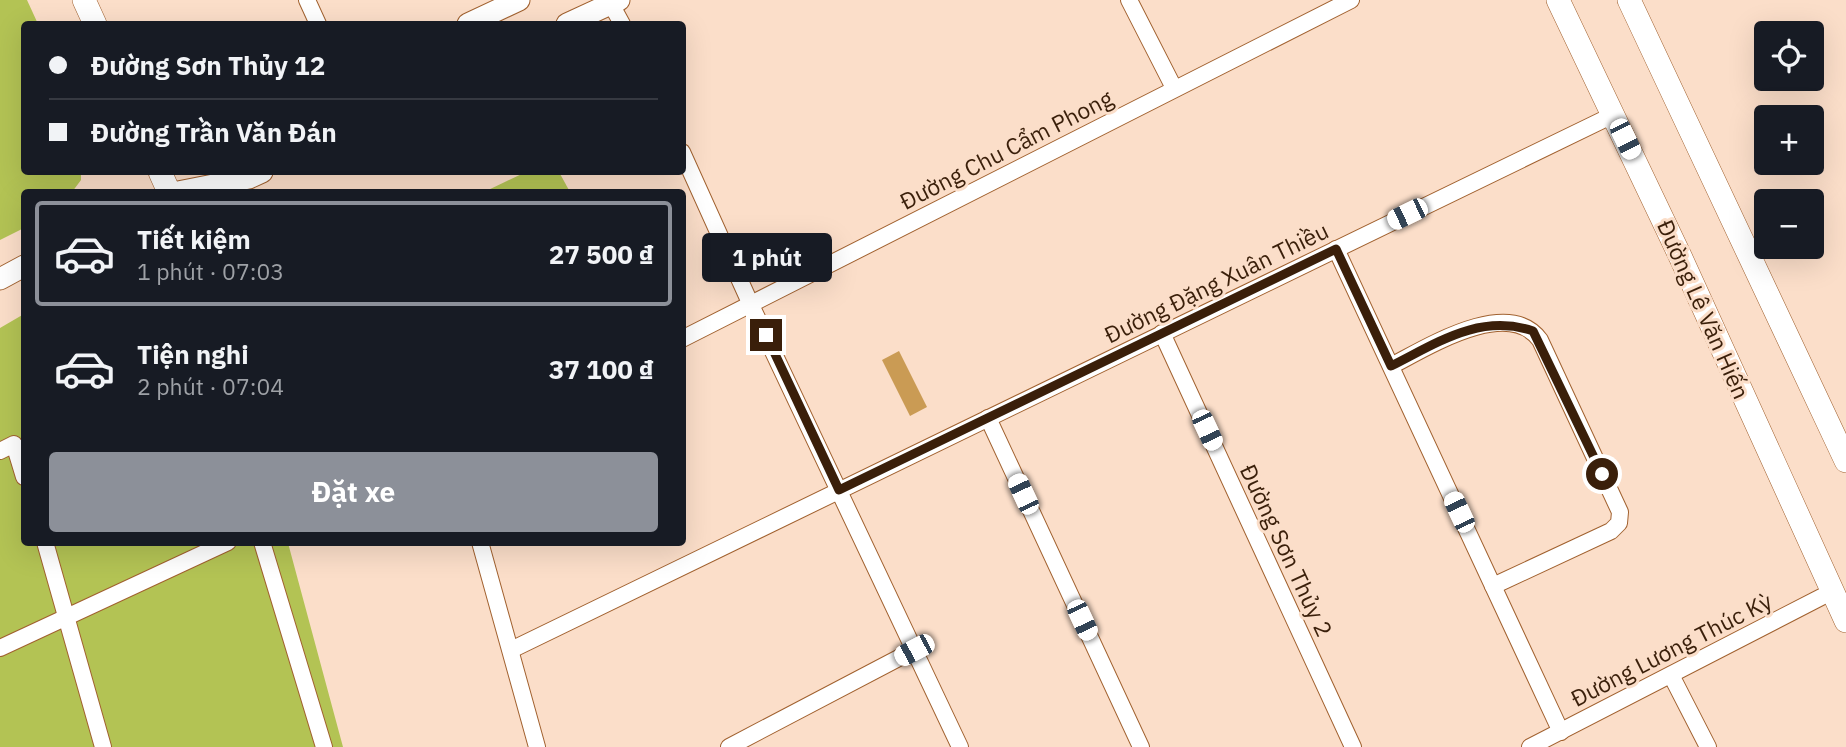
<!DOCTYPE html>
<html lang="vi">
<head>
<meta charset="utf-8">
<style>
  body { margin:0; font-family:"IBM Plex Sans",sans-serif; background:#242831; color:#f1f3f6; height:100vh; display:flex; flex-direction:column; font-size:26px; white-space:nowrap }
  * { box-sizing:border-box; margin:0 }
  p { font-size:23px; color:#9ea1a6 }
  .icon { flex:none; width:38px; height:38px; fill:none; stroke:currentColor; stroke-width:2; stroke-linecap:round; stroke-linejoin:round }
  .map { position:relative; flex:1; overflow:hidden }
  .sheet { position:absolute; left:21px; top:189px; width:665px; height:357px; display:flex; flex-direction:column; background:#171b24; border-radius:7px; box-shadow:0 7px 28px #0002 }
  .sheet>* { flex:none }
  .hud { position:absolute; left:21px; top:21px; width:665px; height:154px; border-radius:7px; box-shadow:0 7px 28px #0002; display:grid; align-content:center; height:154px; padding:0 28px; background:#171b24 }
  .tools { position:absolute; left:1754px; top:21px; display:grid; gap:14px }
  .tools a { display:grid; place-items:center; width:70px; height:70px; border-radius:7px; background:#171b24; box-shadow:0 7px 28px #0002; font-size:35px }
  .end { position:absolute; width:32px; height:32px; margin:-16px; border:9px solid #3a1f0a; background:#fff; box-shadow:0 0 0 4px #fff }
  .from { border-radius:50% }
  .bubble { position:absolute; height:49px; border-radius:7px; background:#171b24; box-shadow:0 7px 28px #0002; font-size:23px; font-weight:700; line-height:49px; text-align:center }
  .car { position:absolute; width:21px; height:42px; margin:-21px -10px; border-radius:9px; box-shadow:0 0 5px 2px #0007; background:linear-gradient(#fff 24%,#345 0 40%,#fff 0 76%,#345 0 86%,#fff 0) }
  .hud b { display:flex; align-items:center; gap:24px; height:66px; font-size:26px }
  .hud b+b { border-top:2px solid #363941 }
  .hud i { width:18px; height:18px; background:#f1f3f6 }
  ul { padding:12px 0 0; list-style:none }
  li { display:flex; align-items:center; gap:21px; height:105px; margin:0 14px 10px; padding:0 14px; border:4px solid transparent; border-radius:7px }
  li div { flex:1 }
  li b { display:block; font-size:26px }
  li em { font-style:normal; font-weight:700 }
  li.current { border-color:#8c9099 }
  li>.icon { width:63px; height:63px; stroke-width:1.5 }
  .cta { display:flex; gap:14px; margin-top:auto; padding:14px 28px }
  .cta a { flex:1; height:80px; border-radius:7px; background:#8c9099; color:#fff; font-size:28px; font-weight:700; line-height:80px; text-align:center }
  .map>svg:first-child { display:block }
</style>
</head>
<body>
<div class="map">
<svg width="1846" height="747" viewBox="0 0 1846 747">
  <rect width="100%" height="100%" fill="#fbdec9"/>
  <g fill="#b3c354">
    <polygon points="0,0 27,0 38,24 24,24 24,172 81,172 81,180 72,192 24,192 24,228 0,240"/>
    <polygon points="526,172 559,172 570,192 484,192"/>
    <polygon points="24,314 24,542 288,543 343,747 0,747 0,328"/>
  </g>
  <polygon fill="#ca9b54" points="899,351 927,407 910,416 882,360"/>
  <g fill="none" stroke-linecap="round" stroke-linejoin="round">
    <defs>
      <g id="minor">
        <polyline points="307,0 318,24"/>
        <polyline points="1129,0 1174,88"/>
        <polyline points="611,4 622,24"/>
        <polyline points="682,152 751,305 960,747"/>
        <polyline points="1336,249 1561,732"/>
        <polyline points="1162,333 1353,747"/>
        <polyline points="682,339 1351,0"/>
        <path d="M1391,366c35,-18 117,-70 149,-26l80,172 -1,11 -8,8 -118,55"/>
        <polyline points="988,418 1141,747"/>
        <polyline points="0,451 14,444 24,477"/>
        <polyline points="45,542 103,747"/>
        <polyline points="262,542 324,747"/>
        <polyline points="480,542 537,747"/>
        <polyline points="0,648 228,542"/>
        <polyline points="511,650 1613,115"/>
        <polyline points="1671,675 1708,747"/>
        <polyline points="729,747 914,650"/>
        <polyline points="1530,747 1833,591"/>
      </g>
      <g id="tertiary">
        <polyline points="468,24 519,0"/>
        <polyline points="567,24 619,0"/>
        <polyline points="178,192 249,178 262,172"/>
        <polyline points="0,279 24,266"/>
      </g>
      <g id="secondary">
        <polyline points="84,0 95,24"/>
        <polyline points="1558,0 1681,258 1846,621"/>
        <polyline points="1629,0 1846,461"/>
        <polyline points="160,172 169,192"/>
      </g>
    </defs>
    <use href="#minor" stroke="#a1612f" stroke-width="18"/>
    <use href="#tertiary" stroke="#a1612f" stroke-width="23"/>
    <use href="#secondary" stroke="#a1612f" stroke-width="24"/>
    <use href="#minor" stroke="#fff" stroke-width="16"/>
    <use href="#tertiary" stroke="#fff" stroke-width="21"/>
    <use href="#secondary" stroke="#fff" stroke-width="23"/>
  </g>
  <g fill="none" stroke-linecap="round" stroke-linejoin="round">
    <path stroke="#3a1f0a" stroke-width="9" d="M766,335l73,155 497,-241 55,117c46,-23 89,-53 142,-35l69,143"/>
  </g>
  <g text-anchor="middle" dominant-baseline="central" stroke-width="6" stroke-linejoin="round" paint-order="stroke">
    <g font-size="23" fill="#3a1f0a" stroke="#fbdec9">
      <text transform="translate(1006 149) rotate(-27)">Đường Chu Cẩm Phong</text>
      <text transform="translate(1216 282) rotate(-26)">Đường Đặng Xuân Thiều</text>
      <text transform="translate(1704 309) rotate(66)">Đường Lê Văn Hiến</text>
      <text transform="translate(1287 550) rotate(65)">Đường Sơn Thủy 2</text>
      <text transform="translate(1671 649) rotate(-27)">Đường Lương Thúc Kỳ</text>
    </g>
  </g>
</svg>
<div class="tools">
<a><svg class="icon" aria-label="locate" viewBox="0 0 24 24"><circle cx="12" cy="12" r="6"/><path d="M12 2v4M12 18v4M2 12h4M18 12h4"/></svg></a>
<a>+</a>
<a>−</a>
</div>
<i class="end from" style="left:1602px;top:474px"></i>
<i class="end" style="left:766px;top:335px"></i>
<div class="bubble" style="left:702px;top:233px;width:130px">1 phút</div>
<i class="car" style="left:1625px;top:139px;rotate:154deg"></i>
<i class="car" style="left:1407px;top:214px;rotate:244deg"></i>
<i class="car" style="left:1207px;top:430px;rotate:155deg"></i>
<i class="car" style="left:1023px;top:494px;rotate:335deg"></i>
<i class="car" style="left:1459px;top:512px;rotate:335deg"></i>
<i class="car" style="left:1082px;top:620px;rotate:155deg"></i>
<i class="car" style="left:914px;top:650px;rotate:242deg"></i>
<div class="hud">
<b><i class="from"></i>Đường Sơn Thủy 12</b>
<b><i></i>Đường Trần Văn Đán</b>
</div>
<section class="sheet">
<ul>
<li class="current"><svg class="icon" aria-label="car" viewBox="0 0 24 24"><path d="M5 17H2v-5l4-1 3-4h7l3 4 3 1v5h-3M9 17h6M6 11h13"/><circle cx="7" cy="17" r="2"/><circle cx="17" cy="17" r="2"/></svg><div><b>Tiết kiệm</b><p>1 phút · 07:03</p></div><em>27 500 ₫</em></li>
<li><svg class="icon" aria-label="car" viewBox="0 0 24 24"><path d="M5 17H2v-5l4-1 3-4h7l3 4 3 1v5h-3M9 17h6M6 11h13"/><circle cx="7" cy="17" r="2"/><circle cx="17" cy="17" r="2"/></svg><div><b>Tiện nghi</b><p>2 phút · 07:04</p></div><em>37 100 ₫</em></li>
</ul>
<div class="cta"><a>Đặt xe</a></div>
</section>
</div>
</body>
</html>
